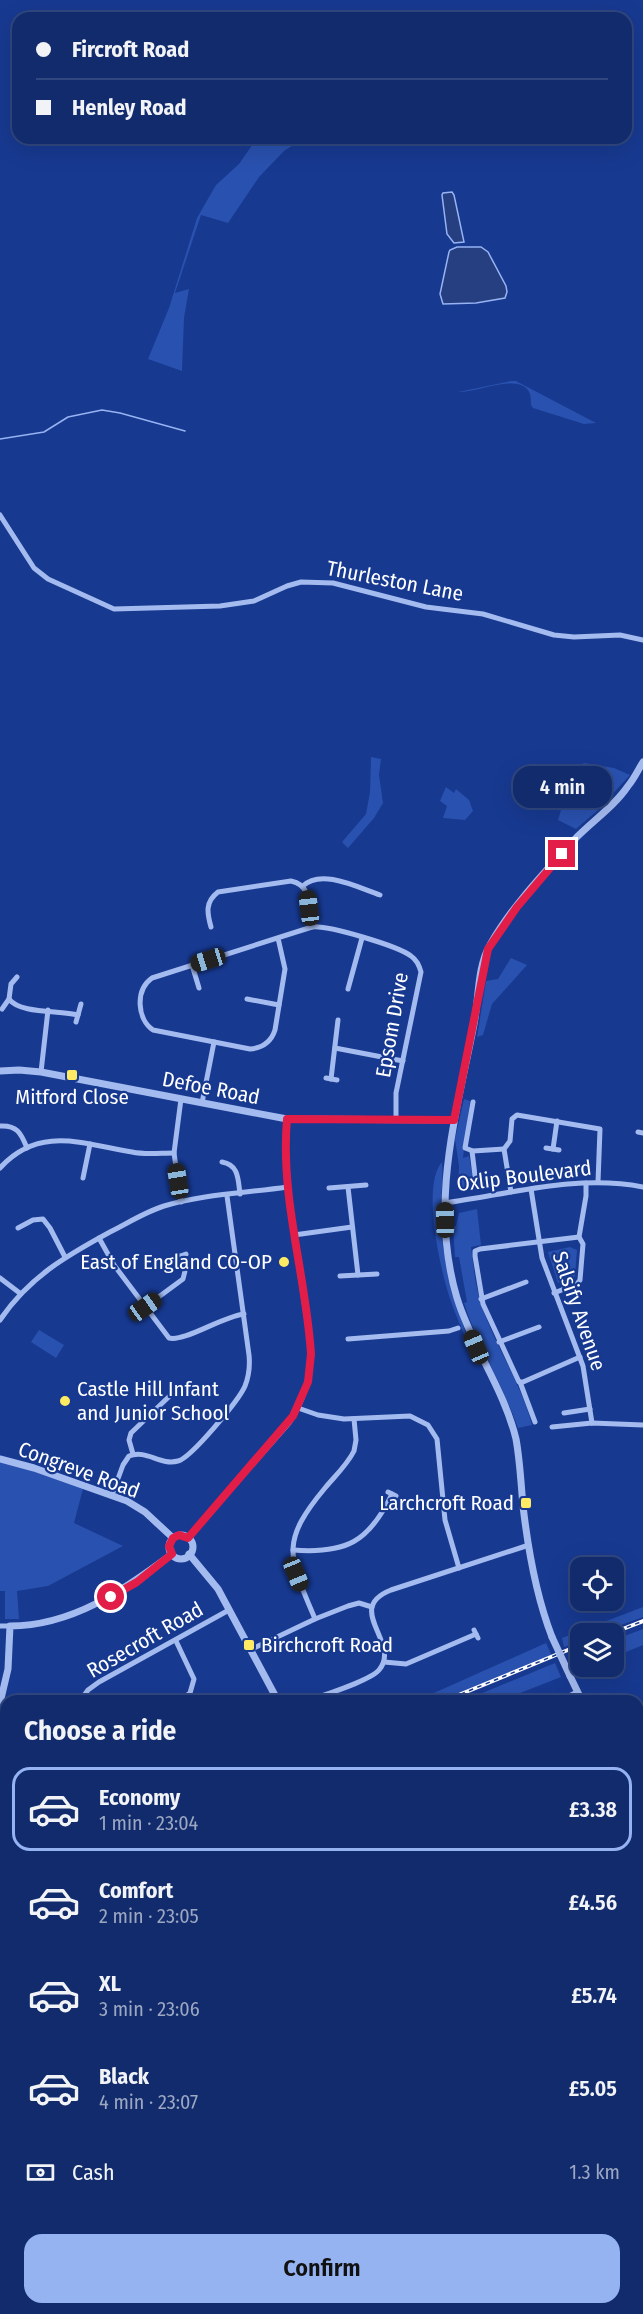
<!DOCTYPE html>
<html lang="en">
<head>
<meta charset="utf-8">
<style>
  body { margin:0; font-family:"Fira Sans Condensed",sans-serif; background:#1e3774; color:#f1f3f6; height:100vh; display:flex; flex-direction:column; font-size:22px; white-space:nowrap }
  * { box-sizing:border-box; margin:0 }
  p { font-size:20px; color:#9ca7c2 }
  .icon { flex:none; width:33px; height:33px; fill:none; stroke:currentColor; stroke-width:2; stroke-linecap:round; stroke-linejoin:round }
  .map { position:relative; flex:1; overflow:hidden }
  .sheet { position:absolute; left:0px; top:1695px; width:644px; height:620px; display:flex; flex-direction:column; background:#112b6c; border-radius:18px 18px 0 0; box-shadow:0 6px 24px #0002,0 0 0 2px #30477f }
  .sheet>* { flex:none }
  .banner { position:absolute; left:12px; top:12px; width:620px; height:132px; border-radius:18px; box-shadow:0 6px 24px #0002,0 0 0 2px #30477f; display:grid; align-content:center; height:132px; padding:0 24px; background:#112b6c }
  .buttons { position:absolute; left:570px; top:1557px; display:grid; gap:12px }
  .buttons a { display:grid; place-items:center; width:54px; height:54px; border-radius:12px; background:#112b6c; box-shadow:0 6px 24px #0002,0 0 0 2px #30477f; font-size:30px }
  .end { position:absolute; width:27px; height:27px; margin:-14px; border:8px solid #e11d48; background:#fff; box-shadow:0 0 0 3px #fff }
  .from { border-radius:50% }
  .bubble { position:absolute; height:42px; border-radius:18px; background:#112b6c; box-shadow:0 6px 24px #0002,0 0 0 2px #30477f; font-size:20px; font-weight:600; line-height:42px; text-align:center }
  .car { position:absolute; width:18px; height:36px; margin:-18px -9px; border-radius:8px; box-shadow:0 0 4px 2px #0007; background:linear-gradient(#222 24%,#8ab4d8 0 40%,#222 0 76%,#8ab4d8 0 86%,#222 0) }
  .banner b { display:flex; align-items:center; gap:21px; height:57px; font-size:22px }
  .banner b+b { border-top:2px solid #30477f }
  .banner i { width:15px; height:15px; background:#f1f3f6 }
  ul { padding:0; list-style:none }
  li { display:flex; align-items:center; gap:18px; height:84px; margin:0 12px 9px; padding:0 12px; border:3px solid transparent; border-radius:18px }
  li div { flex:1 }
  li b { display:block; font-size:22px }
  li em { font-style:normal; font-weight:600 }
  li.active { border-color:#95b2f1 }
  li>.icon { width:54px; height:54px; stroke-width:1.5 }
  h2 { padding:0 24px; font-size:27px; line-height:72px }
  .pay { display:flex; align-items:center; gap:15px; height:66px; padding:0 24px; font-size:22px }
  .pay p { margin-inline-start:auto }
  .action { display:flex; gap:12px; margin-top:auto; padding:12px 24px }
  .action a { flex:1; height:69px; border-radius:18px; background:#95b2f1; color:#111; font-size:24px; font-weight:600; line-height:69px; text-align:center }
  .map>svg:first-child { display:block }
</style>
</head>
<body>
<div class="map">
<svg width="643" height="2314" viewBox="0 0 643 2314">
  <rect width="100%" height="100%" fill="#173990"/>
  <g fill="#2951af">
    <polygon points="257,138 304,138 284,151 259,177 228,223 201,215 175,293 189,289 184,318 182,371 148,359 169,308 197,218 216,185 239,164"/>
    <path d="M511,381h5l80,42 -12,1 -51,-16c-4,-5 -1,-8 -3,-14 -8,-23 -53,-1 -72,-2z"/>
    <polygon points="371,757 381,759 379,775 383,803 374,818 348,848 342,842 366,814 370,792"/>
    <polygon points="584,763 614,768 630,775 598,810 576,829 558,820 572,774 571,770"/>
    <polygon points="446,787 454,793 456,789 469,800 473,811 465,820 443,818 447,806 440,801"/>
    <polygon points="511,958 527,965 492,1004 483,1035 477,1037 486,981 498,979"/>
    <polygon points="464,1099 470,1101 463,1158 469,1156 475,1190 462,1191 458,1190 459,1166 455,1139"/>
    <path d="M442,1162c2,21 -3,44 -1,65 3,40 14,77 28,114l-2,1c-7,-18 -15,-35 -20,-53 -8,-28 -25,-104 -5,-127z"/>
    <path d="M477,1209l4,36 -10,2c3,23 5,46 14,68 14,37 37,71 47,110l-14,3c-15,-43 -40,-81 -54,-125l3,-1 -8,-45h-4l-2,-31h3l3,-13z"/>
    <polygon points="570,1247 577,1250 575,1276 573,1279 558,1283 548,1252"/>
    <polygon points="39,1330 64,1345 56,1358 31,1342"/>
    <polygon points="0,1459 84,1485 74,1523 123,1546 48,1586 17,1591 19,1619 5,1619 5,1591 0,1591"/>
    <polygon points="643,1607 643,1617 599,1633 580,1634 580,1641 564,1647 562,1638"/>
    <polygon points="643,1629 643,1645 614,1657 614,1640"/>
    <polygon points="546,1643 552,1656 445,1701 416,1701"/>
    <polygon points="555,1663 561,1677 500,1701 463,1701"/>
    <polygon points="6,1846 6,1925 0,1929 0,1853"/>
    <polygon points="6,2186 6,2295 0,2295 0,2188"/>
  </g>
  <g fill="#263f80" stroke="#97b3f3" stroke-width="1.5">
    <polygon points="452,192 454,195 464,242 454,243 447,234 442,195 443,193"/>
    <polygon points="457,247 481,247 488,252 506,286 507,292 505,298 476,303 443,304 440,294 449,252 450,250"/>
  </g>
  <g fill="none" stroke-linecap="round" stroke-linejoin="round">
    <polyline stroke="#97b3f3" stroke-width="1.5" points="0,439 44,432 68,417 102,410 120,413 185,431"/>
    <g stroke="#a4bbf0" stroke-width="5">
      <polyline points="0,515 34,568 48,579 114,609 220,606 254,601 287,586 301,582 333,583 426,607 483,614 554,635 574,637 620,635 643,640"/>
      <path d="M303,886c18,-18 56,2 77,9"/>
      <path d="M211,927c-4,-14 -6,-25 7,-35l73,-11c22,4 18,29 21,46"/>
      <path d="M278,938l7,31 -10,61c-4,12 -12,18 -25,19l-97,-19c-16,-11 -18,-40 -1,-52l160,-51c16,-2 86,19 99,29 6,4 8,9 10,16l-25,121v25"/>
      <polyline points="192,965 199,988"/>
      <polyline points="348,989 362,938"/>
      <path d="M9,999c11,15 50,11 69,16"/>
      <polyline points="247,999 279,1005"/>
      <polyline points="2,1009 9,999 11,984 17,977"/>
      <polyline points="76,1022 81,1004"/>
      <polyline points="335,1048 403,1061"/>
      <polyline points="41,1072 48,1010"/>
      <polyline points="326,1078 337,1080"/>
      <polyline points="331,1079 338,1020"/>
      <polyline points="181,1099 174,1153 181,1202"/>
      <polyline points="473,1102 465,1148 473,1151 504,1149"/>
      <polyline points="202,1103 214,1042"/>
      <path d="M0,1126c17,-1 21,7 27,22"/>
      <polyline points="638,1132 643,1133"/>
      <polyline points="546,1148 559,1150"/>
      <polyline points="553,1149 557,1121"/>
      <polyline points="472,1151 476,1184"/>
      <path d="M222,1162c17,3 16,17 18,32"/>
      <path d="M0,1168c39,-43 83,-24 132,-16 13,3 28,1 42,1"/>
      <polyline points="83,1178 90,1144"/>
      <polyline points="348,1187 358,1275"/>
      <polyline points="329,1188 366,1185"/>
      <polyline points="531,1189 542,1258 583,1366 592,1423"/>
      <polyline points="511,1192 504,1149 510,1141 512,1119 517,1115 600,1129 598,1182"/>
      <path d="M445,1203c65,-9 132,-29 198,-16"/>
      <polyline points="18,1228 33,1220 43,1219 50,1228 65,1257"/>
      <polyline points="294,1235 352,1227"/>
      <polyline points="579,1237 480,1249 475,1251 475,1256 483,1304 519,1382 523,1382 580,1357"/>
      <path d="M99,1238l15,27 55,73c16,4 52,-21 75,-24"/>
      <polyline points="175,1258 186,1254"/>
      <polyline points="340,1276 377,1274"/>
      <polyline points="0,1278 21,1294"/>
      <polyline points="554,1293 577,1284 580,1280 583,1244 579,1237 586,1196 586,1183"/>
      <polyline points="481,1299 526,1282"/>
      <polyline points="145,1307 183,1279 185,1271 180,1256"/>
      <path d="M0,1320c29,-43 66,-64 110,-88 18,-9 35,-20 54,-26 39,-12 83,-13 123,-19"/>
      <polyline points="348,1339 449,1331 458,1328"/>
      <polyline points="499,1342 539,1327"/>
      <polyline points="520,1382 535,1422"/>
      <polyline points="298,1408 318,1415 344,1419 410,1416 428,1425 437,1439 445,1520 459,1568"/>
      <polyline points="564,1413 590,1409"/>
      <polyline points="552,1427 592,1423 643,1425"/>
      <polyline points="133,1454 129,1440 131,1433 178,1388"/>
      <polyline points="388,1492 396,1496"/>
      <path d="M112,1495l11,-30 6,-9c18,-7 31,10 49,5 13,-3 61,-61 67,-75 4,-10 5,-21 4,-31l-22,-159"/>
      <path d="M188,1538l101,-115c17,-25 23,-51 21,-81l-23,-155 -2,-35 2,-33"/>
      <path d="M293,1550c53,4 76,-8 99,-56"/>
      <path d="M315,1619c-26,-62 -36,-76 10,-131 10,-12 22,-23 29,-37l2,-11 -2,-21"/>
      <polyline points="0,1626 10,1626"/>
      <polyline points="474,1630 478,1638"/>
      <polyline points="176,1641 194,1679 190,1693 179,1701"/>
      <polyline points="252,1649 315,1619 348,1606 359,1603 372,1607"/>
      <polyline points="384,1662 406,1664 476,1634"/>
      <polyline points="80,1701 88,1690 99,1682 229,1610"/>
      <path d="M307,1701c16,-6 63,-20 72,-31 23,-27 -36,-61 12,-80l138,-45"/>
      <polyline points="559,1701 577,1692"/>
      <polyline points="0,1823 6,1826"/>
      <polyline points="638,1951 643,1950"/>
      <polyline points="0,2020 6,2016"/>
      <polyline points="206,2308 208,2314"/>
      <polyline points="296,2308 297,2314"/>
      <polyline points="131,2314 151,2308"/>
      <polyline points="361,2314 373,2308"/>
    </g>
    <g stroke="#a4bbf0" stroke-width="7">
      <polyline points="0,1071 19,1070 41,1072 287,1119 454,1120"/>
      <polyline points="0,1459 34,1468 127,1501 145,1512 173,1538"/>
      <circle cx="181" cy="1547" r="12"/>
      <polyline points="189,1554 218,1589 278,1701"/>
      <path d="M552,1637c-16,-41 -24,-88 -29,-131 -2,-22 -3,-45 -7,-67 -12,-50 -44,-92 -59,-141 -28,-94 -1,-182 17,-274 5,-25 3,-57 16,-79 21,-38 55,-73 84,-105 17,-18 40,-33 54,-54 6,-7 10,-16 15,-24"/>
      <polyline points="570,1676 582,1701"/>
      <polyline points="278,1701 285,1698 292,1701"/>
      <path d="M0,1703l8,-34 2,-43c62,0 114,-36 162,-72"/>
      <polyline points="0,2152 6,2150"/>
      <polyline points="533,2308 535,2314"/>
    </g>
    <polyline stroke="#edf1ff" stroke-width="8" points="618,2314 634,2308"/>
    <defs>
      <g id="rail">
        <polyline points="610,1634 643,1621"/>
        <polyline points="444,1701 580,1645"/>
        <polyline points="0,1941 6,1937"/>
      </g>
    </defs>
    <use href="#rail" stroke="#fff" stroke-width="4"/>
    <use href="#rail" stroke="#173990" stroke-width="1.5" stroke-dasharray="4.5" stroke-linecap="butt"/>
    <polyline stroke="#a4bbf0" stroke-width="7" points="552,1637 570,1676"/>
  </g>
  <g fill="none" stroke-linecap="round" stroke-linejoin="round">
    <path stroke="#e11d48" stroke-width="8" d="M111,1597l26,-15 35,-28 -3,-8 4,-8 6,-3 9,3 105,-122 15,-34 3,-28c-5,-79 -31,-156 -24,-235l167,1 34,-171 29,-42 45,-53"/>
  </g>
  <g fill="#ffea63" stroke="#173990" stroke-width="2">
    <rect x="66" y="1069" width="12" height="12" rx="3"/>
    <circle cx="284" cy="1262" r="6"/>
    <circle cx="65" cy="1401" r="6"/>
    <rect x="520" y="1497" width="12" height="12" rx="3"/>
    <rect x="243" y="1639" width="12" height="12" rx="3"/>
  </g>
  <g text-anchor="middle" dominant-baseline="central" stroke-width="4.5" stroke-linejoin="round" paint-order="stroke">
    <g font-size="21" fill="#fff" stroke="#173990">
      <text transform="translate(395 581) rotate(11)">Thurleston Lane</text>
      <text transform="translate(392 1025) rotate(-80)">Epsom Drive</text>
      <text transform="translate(211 1088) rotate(11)">Defoe Road</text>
      <text transform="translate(524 1176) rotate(-7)">Oxlip Boulevard</text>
      <text transform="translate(579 1311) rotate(71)">Salsify Avenue</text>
      <text transform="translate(79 1470) rotate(20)">Congreve Road</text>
      <text transform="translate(145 1640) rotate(-30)">Rosecroft Road</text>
    </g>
    <g font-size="21" fill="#fff" stroke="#173990" text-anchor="end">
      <text x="72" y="1097" text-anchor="middle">Mitford Close</text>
      <text x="272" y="1262">East of England CO-OP</text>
      <text x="77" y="1389" text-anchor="start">Castle Hill Infant<tspan x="77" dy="24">and Junior School</tspan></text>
      <text x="514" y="1503">Larchcroft Road</text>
      <text x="261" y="1645" text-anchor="start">Birchcroft Road</text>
    </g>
  </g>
</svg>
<div class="buttons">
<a><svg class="icon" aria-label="locate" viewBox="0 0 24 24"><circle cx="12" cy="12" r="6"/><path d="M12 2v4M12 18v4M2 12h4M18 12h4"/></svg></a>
<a><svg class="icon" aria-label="layers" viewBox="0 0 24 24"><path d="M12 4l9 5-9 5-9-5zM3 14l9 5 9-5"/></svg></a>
</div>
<i class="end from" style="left:111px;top:1597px"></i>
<i class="end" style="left:562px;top:854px"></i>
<div class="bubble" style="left:513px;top:766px;width:99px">4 min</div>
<i class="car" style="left:309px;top:908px;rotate:353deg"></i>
<i class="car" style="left:208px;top:960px;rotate:253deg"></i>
<i class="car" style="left:178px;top:1181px;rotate:351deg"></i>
<i class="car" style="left:445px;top:1220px;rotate:359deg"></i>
<i class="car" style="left:145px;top:1307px;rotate:55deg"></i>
<i class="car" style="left:476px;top:1347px;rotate:337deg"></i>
<i class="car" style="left:296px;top:1574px;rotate:158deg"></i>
<div class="banner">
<b><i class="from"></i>Fircroft Road</b>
<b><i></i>Henley Road</b>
</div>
<section class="sheet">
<h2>Choose a ride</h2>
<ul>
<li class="active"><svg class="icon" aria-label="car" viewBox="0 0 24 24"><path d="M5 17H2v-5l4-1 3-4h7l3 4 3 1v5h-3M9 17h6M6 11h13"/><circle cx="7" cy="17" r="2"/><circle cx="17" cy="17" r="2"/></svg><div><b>Economy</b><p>1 min · 23:04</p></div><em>£3.38</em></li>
<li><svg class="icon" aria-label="car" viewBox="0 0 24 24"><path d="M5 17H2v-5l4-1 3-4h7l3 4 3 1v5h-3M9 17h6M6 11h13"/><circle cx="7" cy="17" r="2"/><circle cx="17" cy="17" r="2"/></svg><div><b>Comfort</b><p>2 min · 23:05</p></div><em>£4.56</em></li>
<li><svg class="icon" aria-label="car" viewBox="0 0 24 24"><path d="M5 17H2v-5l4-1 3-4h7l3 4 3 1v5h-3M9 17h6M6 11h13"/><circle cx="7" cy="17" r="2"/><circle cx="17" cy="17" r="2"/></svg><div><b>XL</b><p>3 min · 23:06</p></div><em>£5.74</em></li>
<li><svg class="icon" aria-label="car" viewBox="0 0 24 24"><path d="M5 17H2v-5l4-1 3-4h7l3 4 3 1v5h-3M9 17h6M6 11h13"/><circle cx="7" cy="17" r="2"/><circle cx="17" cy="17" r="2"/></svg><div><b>Black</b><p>4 min · 23:07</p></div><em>£5.05</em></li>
</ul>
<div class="pay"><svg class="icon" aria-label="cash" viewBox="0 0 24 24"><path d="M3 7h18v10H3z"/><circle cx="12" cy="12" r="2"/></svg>Cash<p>1.3 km</p></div>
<div class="action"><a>Confirm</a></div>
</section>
</div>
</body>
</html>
